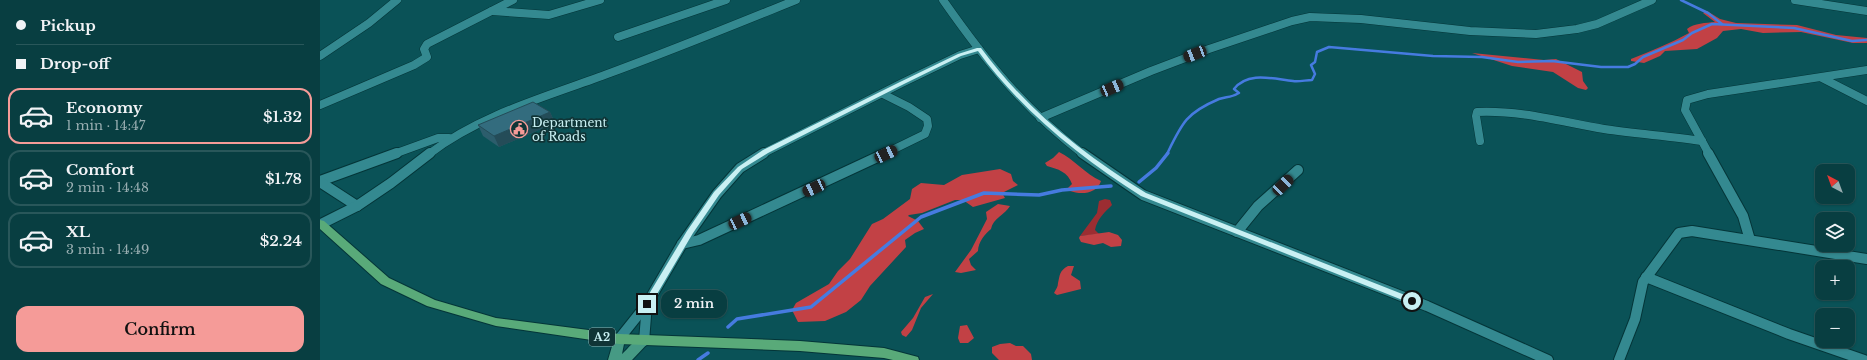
<!DOCTYPE html>
<html lang="en">
<head>
<meta charset="utf-8">
<style>
  body { margin:0; font-family:"Libre Baskerville",serif; background:#16494c; color:#f1f3f6; height:100vh; display:flex; flex-direction:column; font-size:15px; white-space:nowrap }
  * { box-sizing:border-box; margin:0 }
  p { font-size:13px; color:#98aeb1 }
  .icon { flex:none; width:22px; height:22px; fill:none; stroke:currentColor; stroke-width:2; stroke-linecap:round; stroke-linejoin:round }
  .map { position:relative; flex:1; overflow:hidden }
  .drawer { display:flex; flex-direction:column; background:#083e41; width:320px }
  .drawer>* { flex:none }
  .top-card { display:grid; align-content:center; height:88px; padding:0 16px; background:#083e41 }
  .needle { width:26px; rotate:319deg }
  .fabs { position:absolute; left:1495px; top:164px; display:grid; gap:8px }
  .fabs a { display:grid; place-items:center; width:40px; height:40px; border-radius:8px; background:#083e41; box-shadow:0 1px 3px #0004,0 0 0 1px #29575a; font-size:20px }
  .end { position:absolute; width:18px; height:18px; margin:-9px; border:5px solid #c9f0f3; background:#111; box-shadow:0 0 0 2px #111 }
  .from { border-radius:50% }
  .bubble { position:absolute; height:28px; border-radius:12px; background:#083e41; box-shadow:0 1px 3px #0004,0 0 0 1px #29575a; font-size:13px; font-weight:600; line-height:28px; text-align:center }
  .car { position:absolute; width:12px; height:24px; margin:-12px -6px; border-radius:5px; box-shadow:0 0 3px 1px #0007; background:linear-gradient(#222 24%,#8ab4d8 0 40%,#222 0 76%,#8ab4d8 0 86%,#222 0) }
  .top-card b { display:flex; align-items:center; gap:14px; height:38px; font-size:15px }
  .top-card b+b { border-top:1px solid #29575a }
  .top-card i { width:10px; height:10px; background:#f1f3f6 }
  ul { padding:0; list-style:none }
  li { display:flex; align-items:center; gap:12px; height:56px; margin:0 8px 6px; padding:0 8px; border:2px solid #29575a; border-radius:12px }
  li div { flex:1 }
  li b { display:block; font-size:15px }
  li em { font-style:normal; font-weight:600 }
  li.on { border-color:#f59b98 }
  li>.icon { width:36px; height:36px; stroke-width:1.5 }
  .button { display:flex; gap:8px; margin-top:auto; padding:8px 16px }
  .button a { flex:1; height:46px; border-radius:12px; background:#f59b98; color:#111; font-size:16px; font-weight:600; line-height:46px; text-align:center }
  main { display:flex; flex:1; min-height:0 }
  .map>svg:first-child { display:block }
</style>
</head>
<body>
<main>
<section class="drawer">
<div class="top-card">
<b><i class="from"></i>Pickup</b>
<b><i></i>Drop-off</b>
</div>
<ul>
<li class="on"><svg class="icon" aria-label="car" viewBox="0 0 24 24"><path d="M5 17H2v-5l4-1 3-4h7l3 4 3 1v5h-3M9 17h6M6 11h13"/><circle cx="7" cy="17" r="2"/><circle cx="17" cy="17" r="2"/></svg><div><b>Economy</b><p>1 min · 14:47</p></div><em>$1.32</em></li>
<li><svg class="icon" aria-label="car" viewBox="0 0 24 24"><path d="M5 17H2v-5l4-1 3-4h7l3 4 3 1v5h-3M9 17h6M6 11h13"/><circle cx="7" cy="17" r="2"/><circle cx="17" cy="17" r="2"/></svg><div><b>Comfort</b><p>2 min · 14:48</p></div><em>$1.78</em></li>
<li><svg class="icon" aria-label="car" viewBox="0 0 24 24"><path d="M5 17H2v-5l4-1 3-4h7l3 4 3 1v5h-3M9 17h6M6 11h13"/><circle cx="7" cy="17" r="2"/><circle cx="17" cy="17" r="2"/></svg><div><b>XL</b><p>3 min · 14:49</p></div><em>$2.24</em></li>
</ul>
<div class="button"><a>Confirm</a></div>
</section>
<div class="map">
<svg width="1547" height="360" viewBox="0 0 1547 360">
  <rect width="100%" height="100%" fill="#0a5257"/>
  <path fill="#9c2d32" d="M785,199l5,1 2,5c-7,7 -15,14 -17,25l4,4 -19,2 17,-23 2,-12z"/>
  <g fill="#c24145">
    <path d="M1387,11l13,8 16,4 61,2 39,10 31,3v5h-14l-52,-11 -38,1 -22,-4 -18,2 -6,7 -20,11 -32,2 -5,5 -16,7 -13,-2v-2c20,-8 40,-16 58,-26l-2,-4c7,-6 19,-6 28,-7l-12,-9z"/>
    <polygon points="1152,53 1224,60 1236,59 1262,72 1263,81 1268,88 1266,90 1258,88 1233,72 1192,66"/>
    <path d="M739,152c15,7 26,22 42,29 -4,13 -20,14 -31,10l-2,-3 4,-4c-4,-12 -14,-15 -25,-18l-2,-3 8,-5z"/>
    <polygon points="680,169 691,174 693,181 698,185 682,193 685,198 653,207 643,200 635,200 602,213 589,215 588,216 598,221 604,229 595,233 585,240 586,247 550,286 541,300 526,312 505,321 478,322 472,310 476,303 509,284 518,271 530,259 552,224 563,219 590,199 592,189 601,183 624,185 642,175"/>
    <path d="M678,204l12,2c-5,9 -17,12 -19,23 -6,5 -13,13 -13,22l-9,8 2,6 5,5 -15,3 -6,-1 16,-22 16,-31 -1,-7z"/>
    <polygon points="789,232 798,235 802,240 801,246 791,247 783,243 774,245 761,242 759,238 760,236"/>
    <path d="M748,266h6l-3,9 9,6 1,8 -24,6 -3,-2c2,-4 4,-6 4,-10 2,-8 1,-12 10,-17z"/>
    <polygon points="613,294 601,308 592,330 586,337 582,335 581,332 593,318 605,297"/>
    <polygon points="647,325 654,338 648,343 640,343 638,338 640,326"/>
    <polygon points="690,343 696,346 703,346 711,354 712,360 679,360 672,353 672,347 680,344"/>
  </g>
  <g fill="none" stroke-linecap="round" stroke-linejoin="round">
    <g stroke="#467be0" stroke-width="2.5">
      <polyline points="1361,0 1388,13 1402,24"/>
      <path d="M847,154c15,-31 19,-41 52,-55 6,-2 13,-2 18,-5l2,-1 -5,-4c14,-18 39,-10 59,-8 6,1 13,-1 19,-1l3,-6 -4,-9 4,-3 2,-10 12,-5 104,9 49,1 36,5 34,-1 49,6h27l7,-3 8,-7 40,-17 9,-7 20,-9 82,4 58,13 15,-1"/>
    </g>
    <g stroke="#467be0" stroke-width="3.5">
      <polyline points="819,182 836,168 848,153"/>
      <polyline points="408,327 417,319 491,307 601,217 664,193 719,195 742,190 791,186"/>
      <polyline points="378,360 388,353"/>
    </g>
    <defs>
      <g id="minor-far1">
        <path d="M623,0c42,60 81,109 140,154"/>
        <polyline points="1475,0 1547,11"/>
        <polyline points="172,11 229,15 280,0"/>
        <polyline points="298,37 406,0"/>
        <polyline points="0,56 49,23 77,0"/>
        <polyline points="1502,78 1547,101"/>
        <polyline points="563,94 589,107 607,119 608,126 605,134 564,154"/>
        <polyline points="0,105 94,65 107,57 104,49 107,44 193,0"/>
        <polyline points="720,118 831,71 889,49 972,21 990,17 1041,19 1150,31 1216,34 1257,29 1277,24 1332,0"/>
        <path d="M1160,141l-4,-25 1,-4c44,-2 85,10 127,17 33,5 66,7 98,12"/>
        <polyline points="74,154 118,138 129,138"/>
        <path d="M109,154c52,-40 120,-58 181,-81 63,-23 124,-48 186,-73"/>
        <polyline points="442,154 582,83 640,55 659,49"/>
        <polyline points="1389,154 1365,110 1367,100 1388,94 1547,70"/>
      </g>
      <g id="minor">
        <polyline points="762,153 823,195 1107,306 1228,360"/>
        <polyline points="1388,153 1423,216 1430,240"/>
        <polyline points="0,181 77,153"/>
        <polyline points="0,182 37,206"/>
        <polyline points="1,224 37,206 71,183 110,153"/>
        <polyline points="917,232 938,206 978,170"/>
        <polyline points="362,244 379,240 566,153"/>
        <polyline points="1326,277 1469,334 1544,360"/>
        <polyline points="299,339 327,304 362,244 397,194 420,168 444,153"/>
        <polyline points="324,341 327,304"/>
        <polyline points="1299,360 1315,319 1323,282 1359,233 1372,231 1547,259"/>
      </g>
      <path id="secondary" d="M299,334l4,2 2,3 -3,15c7,-6 16,-20 26,-16l2,3 -18,19h-24l7,-24z"/>
      <polygon id="primary" points="0,220 4,221 69,278 115,300 176,318 299,334 480,341 564,348 598,357 599,360 573,360 564,358 480,351 299,344 176,326 107,306 61,284 0,229"/>
    </defs>
    <use href="#minor-far1" stroke="#043538" stroke-width="9"/>
    <use href="#minor" stroke="#043538" stroke-width="12"/>
    <use href="#secondary" stroke="#043538" stroke-width="2"/>
    <use href="#primary" stroke="#043538" stroke-width="2"/>
    <use href="#minor-far1" stroke="#348990" stroke-width="8"/>
    <use href="#minor" stroke="#348990" stroke-width="10"/>
    <use href="#secondary" fill="#469a84" fill-rule="evenodd"/>
    <use href="#primary" fill="#59aa79" fill-rule="evenodd"/>
  </g>
  <polygon fill="#2c5d6c" points="230,112 235,123 179,147 163,136 158,125"/>
  <polygon fill="#244c58" points="230,112 235,123 179,147 174,136"/>
  <polygon fill="#336c7e" stroke="#244c58" points="213,102 230,112 174,136 158,125"/>
  <path fill="#c9f0f3" d="M657,48h4c44,60 101,106 165,145l269,106 1,2 -4,2h-2l-269,-107c-62,-39 -120,-86 -163,-145l-17,5 -57,28 -136,69 -26,16 -23,26 -26,38 -43,73h-5l-2,-2 44,-73 27,-39 24,-25 25,-17 137,-68 58,-28z"/>
  <defs>
    <symbol id="civic-ring" viewBox="-11 -11 22 22"><circle r="9.5" fill="#103436" stroke="#f59b98" stroke-width="1.5"/><path d="M-.6-6.5H3V-4.5H.6V-3L4-1V1h2V6H-6V1h2V-1L-.6-3ZM-1.2 2.5V6h2.4V2.5Z" fill="#f59b98"/></symbol>
  </defs>
  <g fill-rule="evenodd">
    <use href="#civic-ring" x="189" y="119" width="20" height="20"/>
  </g>
  <g text-anchor="middle" dominant-baseline="central" stroke-width="3.5" stroke-linejoin="round" paint-order="stroke">
    <rect fill="#103436" stroke="#92b8ba" stroke-width="1" x="269" y="328" width="26" height="18" rx="3"/>
    <g font-size="11" font-weight="bold" fill="#c9f0f3">
      <text x="282" y="337">A2</text>
    </g>
    <g font-size="12" fill="#c9f0f3" stroke="#103436" text-anchor="start">
      <text x="212" y="122">Department<tspan x="212" dy="14">of Roads</tspan></text>
    </g>
  </g>
</svg>
<div class="fabs">
<a><svg class="needle" viewBox="-14 -14 28 28"><path d="M0-13l5 13h-10z" fill="#e53935"/><path d="M0 13l5-13h-10z" fill="#98aeb1"/></svg></a>
<a><svg class="icon" aria-label="layers" viewBox="0 0 24 24"><path d="M12 4l9 5-9 5-9-5zM3 14l9 5 9-5"/></svg></a>
<a>+</a>
<a>−</a>
</div>
<i class="end from" style="left:1092px;top:301px"></i>
<i class="end" style="left:327px;top:304px"></i>
<div class="bubble" style="left:341px;top:290px;width:66px">2 min</div>
<i class="car" style="left:875px;top:54px;rotate:249deg"></i>
<i class="car" style="left:792px;top:88px;rotate:67deg"></i>
<i class="car" style="left:566px;top:154px;rotate:65deg"></i>
<i class="car" style="left:963px;top:185px;rotate:46deg"></i>
<i class="car" style="left:494px;top:188px;rotate:245deg"></i>
<i class="car" style="left:420px;top:221px;rotate:65deg"></i>
</div>
</main>
</body>
</html>
